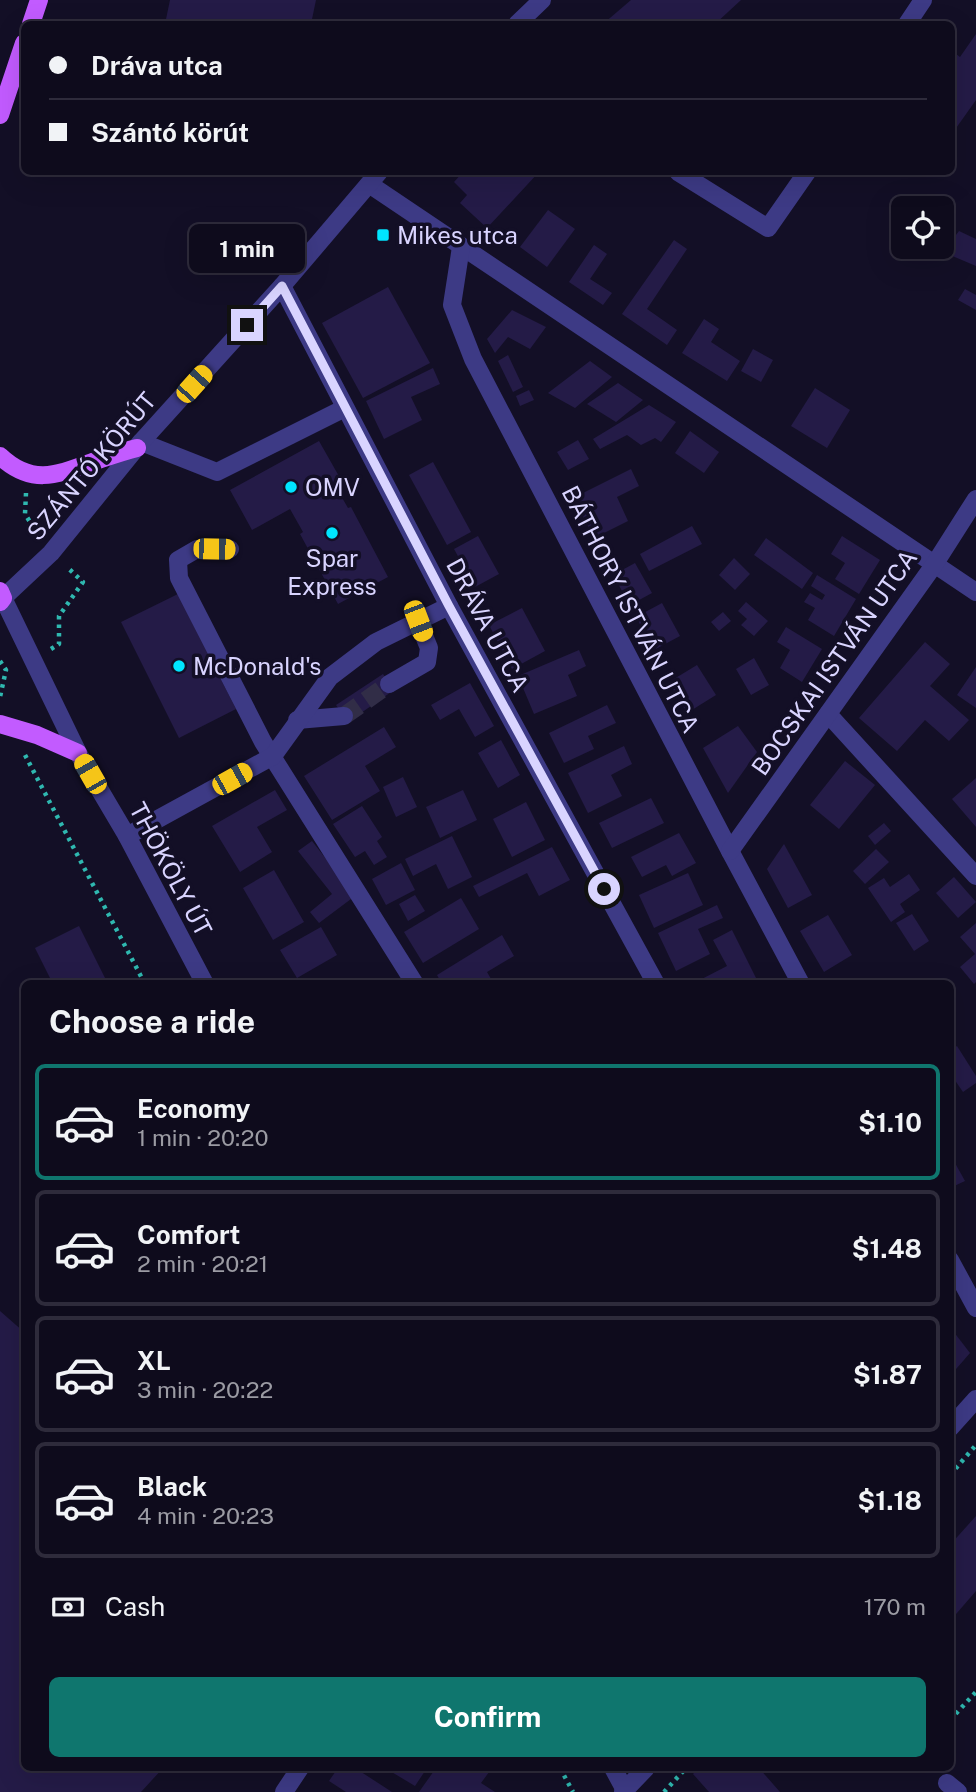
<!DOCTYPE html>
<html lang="en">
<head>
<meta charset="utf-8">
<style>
  body { margin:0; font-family:"Public Sans",sans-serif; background:#1c1929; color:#f1f3f6; height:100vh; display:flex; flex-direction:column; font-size:26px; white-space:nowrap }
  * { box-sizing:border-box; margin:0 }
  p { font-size:23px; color:#9b9ba3 }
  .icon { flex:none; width:38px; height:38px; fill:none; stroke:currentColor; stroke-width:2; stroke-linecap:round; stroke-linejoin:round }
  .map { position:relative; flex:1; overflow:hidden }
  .details { position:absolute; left:21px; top:980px; width:933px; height:791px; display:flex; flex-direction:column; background:#0e0b1c; border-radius:10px; box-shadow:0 7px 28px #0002,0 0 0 2px #2e2b3b }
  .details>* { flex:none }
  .guide { position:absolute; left:21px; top:21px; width:934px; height:154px; border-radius:10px; box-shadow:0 7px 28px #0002,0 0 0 2px #2e2b3b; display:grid; align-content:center; height:154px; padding:0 28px; background:#0e0b1c }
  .tools { position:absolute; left:891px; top:196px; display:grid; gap:14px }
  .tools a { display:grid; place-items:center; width:63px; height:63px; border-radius:10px; background:#0e0b1c; box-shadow:0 7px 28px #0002,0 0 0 2px #2e2b3b; font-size:35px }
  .end { position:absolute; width:32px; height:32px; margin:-16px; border:9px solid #d9d4ff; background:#111; box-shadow:0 0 0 4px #111 }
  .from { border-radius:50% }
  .bubble { position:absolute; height:49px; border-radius:10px; background:#0e0b1c; box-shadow:0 7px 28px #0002,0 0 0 2px #2e2b3b; font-size:23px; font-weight:700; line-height:49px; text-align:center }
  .car { position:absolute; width:21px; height:42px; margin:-21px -10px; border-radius:9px; box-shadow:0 0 5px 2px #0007; background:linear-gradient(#f5c518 24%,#345 0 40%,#f5c518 0 76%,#345 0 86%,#f5c518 0) }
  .guide b { display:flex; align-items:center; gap:24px; height:66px; font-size:26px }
  .guide b+b { border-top:2px solid #2e2b3b }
  .guide i { width:18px; height:18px; background:#f1f3f6 }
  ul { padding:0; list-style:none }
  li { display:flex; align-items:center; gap:21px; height:116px; margin:0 14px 10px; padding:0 14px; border:4px solid #2e2b3b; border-radius:10px }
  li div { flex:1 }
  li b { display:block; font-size:26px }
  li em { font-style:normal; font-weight:700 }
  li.selected { border-color:#0f766e }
  li>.icon { width:63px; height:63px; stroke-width:1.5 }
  h2 { padding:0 28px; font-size:32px; line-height:84px }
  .pay { display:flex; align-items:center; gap:18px; height:77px; padding:0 28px; font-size:26px }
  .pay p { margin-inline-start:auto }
  .button { display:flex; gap:14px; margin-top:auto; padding:14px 28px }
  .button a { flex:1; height:80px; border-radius:10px; background:#0f766e; color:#fff; font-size:28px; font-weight:700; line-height:80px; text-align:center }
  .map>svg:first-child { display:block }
</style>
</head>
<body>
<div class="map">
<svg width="976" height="1792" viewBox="0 0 976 1792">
  <rect width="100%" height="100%" fill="#130f26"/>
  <g fill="#241b47">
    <polygon points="170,0 316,0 311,24 165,24"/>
    <polygon points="631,0 741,0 715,24 603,24"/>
    <polygon points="976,34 976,100 954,131 952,51 960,57"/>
    <polygon points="463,172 539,172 487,228 460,203 467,195 454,182"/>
    <polygon points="548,210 575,229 547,267 520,247"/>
    <polygon points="959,231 976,239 976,266 943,252"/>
    <polygon points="674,240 687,249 647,309 677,330 667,345 622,314"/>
    <polygon points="594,245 607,254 590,279 612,293 603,305 569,282"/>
    <polygon points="388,287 430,363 363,398 322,323"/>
    <polygon points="965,289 976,295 976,310 958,300"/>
    <polygon points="512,310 546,327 530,349 508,337 495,353 487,339"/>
    <polygon points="704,319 719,329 711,342 740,361 727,381 682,353"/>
    <polygon points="753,349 773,360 761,382 741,371"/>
    <polygon points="508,355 523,387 513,392 498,361"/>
    <polygon points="590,361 612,377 575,408 548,393"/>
    <polygon points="433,368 440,384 411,397 422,420 384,439 366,401"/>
    <polygon points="618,383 643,400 616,422 587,404"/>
    <polygon points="815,388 850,410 827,448 791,426"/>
    <polygon points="529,390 534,400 520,406 516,396"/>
    <polygon points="649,405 676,422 661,442 655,438 641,445 627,435 600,449 593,439"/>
    <polygon points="690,431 719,452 704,473 675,453"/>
    <polygon points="578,440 589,459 568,470 557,452"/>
    <polygon points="319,441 340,478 333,482 348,508 351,507 388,577 338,604 300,534 303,532 290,509 252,530 230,490"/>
    <polygon points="433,462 471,532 447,545 409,475"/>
    <polygon points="631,469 639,486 617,497 628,521 594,538 573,498"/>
    <polygon points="692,526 702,544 649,571 640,554"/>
    <polygon points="478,536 499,574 475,587 454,549"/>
    <polygon points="842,536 880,560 859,594 835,579 845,563 831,554"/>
    <polygon points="766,538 813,573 802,589 754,555"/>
    <polygon points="734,558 750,574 735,590 719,575"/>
    <polygon points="635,563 652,593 630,605 613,575"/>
    <polygon points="817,575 856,599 834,636 808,620 815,608 804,602 810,593 822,600 825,595 811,586"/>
    <polygon points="178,594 236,709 179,738 121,622"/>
    <polygon points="746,602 768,621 754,636 741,625 747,619 738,611"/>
    <polygon points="662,603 680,636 654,650 636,617"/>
    <polygon points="522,608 545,651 512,669 489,625"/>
    <polygon points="723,612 731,621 719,631 711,622"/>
    <polygon points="786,627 822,649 802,682 780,668 790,650 777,642"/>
    <polygon points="925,642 950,664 930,686 969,720 949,741 925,720 897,751 859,718"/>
    <polygon points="579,650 586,666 568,675 577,696 534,714 518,676"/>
    <polygon points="754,658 769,685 751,695 736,669"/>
    <polygon points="697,665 716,695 687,713 669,682"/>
    <polygon points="976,667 976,708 957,695"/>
    <polygon points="383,674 394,690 348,722 336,705"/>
    <polygon points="470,683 494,726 475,737 459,709 440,720 431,705"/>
    <polygon points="607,705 616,723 588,736 594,749 564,763 549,733"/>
    <polygon points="738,726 757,752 728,793 703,748"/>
    <polygon points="384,727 396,747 365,766 380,791 332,820 304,776"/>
    <polygon points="501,740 520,775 498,788 478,753"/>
    <polygon points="624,746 632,764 611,775 622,796 588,813 568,773"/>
    <polygon points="845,761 875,785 839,829 810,805"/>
    <polygon points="403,777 417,807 396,817 383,787"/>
    <polygon points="976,778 976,827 952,799"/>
    <polygon points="275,790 287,810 257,827 272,852 240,872 212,826"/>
    <polygon points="463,790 477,820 440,838 426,807"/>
    <polygon points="651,798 664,823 612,848 599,823"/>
    <polygon points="526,802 545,840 512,857 493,819"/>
    <polygon points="362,806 382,837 377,841 387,857 374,865 365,851 355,857 333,824"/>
    <polygon points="884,823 891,831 875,845 868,836"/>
    <polygon points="679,833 696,863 672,876 666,865 642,877 631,857"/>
    <polygon points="452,836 472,877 448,889 436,864 413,876 405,859"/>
    <polygon points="312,841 355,896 319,923 310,912 332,894 298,851"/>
    <polygon points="784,844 812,895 788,908 767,869"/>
    <polygon points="552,847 570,880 539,896 527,873 479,897 473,886"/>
    <polygon points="876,849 889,862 865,884 853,871"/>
    <polygon points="401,863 415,890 386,905 372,879"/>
    <polygon points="274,870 304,922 273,940 243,888"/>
    <polygon points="688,873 703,905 654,928 639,895"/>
    <polygon points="909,874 920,890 900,904 905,912 891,922 868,888 884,878 890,887"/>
    <polygon points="954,877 976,902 958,918 936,893"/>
    <polygon points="415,895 425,911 408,921 399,904"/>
    <polygon points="461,898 479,929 423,963 404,932"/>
    <polygon points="717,905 723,918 698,929 710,954 676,971 658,933"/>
    <polygon points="912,914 929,941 914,951 896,923"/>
    <polygon points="828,915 852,955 824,972 800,931"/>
    <polygon points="976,923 976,982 974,984 960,967 975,954 960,937"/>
    <polygon points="79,926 108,984 53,984 35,948"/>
    <polygon points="321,927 337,955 297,978 280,950"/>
    <polygon points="732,930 759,984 692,984 727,966 713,940"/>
    <polygon points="502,935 514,956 487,972 494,984 442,984 437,975"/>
    <polygon points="957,1046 976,1076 976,1083 963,1092 950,1073 950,1051"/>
    <polygon points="950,1154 965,1181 950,1188"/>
    <polygon points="0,1311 24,1332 24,1768 163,1768 141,1792 0,1792"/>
    <polygon points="950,1327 970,1353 950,1376"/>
    <polygon points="976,1516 976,1591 950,1621 950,1545"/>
    <polygon points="338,1768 355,1768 392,1792 346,1792 329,1781"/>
    <polygon points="385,1768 427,1768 415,1786"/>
    <polygon points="436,1768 492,1768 481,1783 495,1792 419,1792"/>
    <polygon points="699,1768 759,1768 780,1792 709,1792 693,1774"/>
  </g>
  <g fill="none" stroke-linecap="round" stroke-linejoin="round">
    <polyline stroke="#312d47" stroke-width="18" stroke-dasharray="18 9" stroke-linecap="butt" points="344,716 389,684"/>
    <g stroke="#2fb8b0" stroke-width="4.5" stroke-dasharray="3.5 5" stroke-linecap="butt">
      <polyline points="26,493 25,514 37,533"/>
      <polyline points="51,649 59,644 59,616 83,582 68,568"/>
      <polyline points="0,661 6,670 0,697"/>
      <polyline points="25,755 145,984"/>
      <polyline points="950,1475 976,1445"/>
      <polyline points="950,1720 976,1692"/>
      <polyline points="560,1768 573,1792"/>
      <polyline points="664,1792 686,1768"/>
    </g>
    <g stroke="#3d3a85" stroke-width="18">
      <polyline points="517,24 542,0"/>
      <polyline points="907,24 923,0"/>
      <polyline points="678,172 768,228 807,172"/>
      <polyline points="369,184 976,592"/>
      <polyline points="461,247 452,305 473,359 730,851 801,984"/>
      <polyline points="282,286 449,606 656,984"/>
      <polyline points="141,442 217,472 345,408"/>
      <polyline points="230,549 197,549 178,560 179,578 263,742 415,984"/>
      <polyline points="389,684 427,662 429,648 418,621"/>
      <polyline points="828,714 976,876"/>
      <polyline points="297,720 344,716"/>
      <polyline points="127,836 273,756 330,677 376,642 449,606"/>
      <polyline points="730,851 934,565 976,499"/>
      <polyline points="205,984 127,836 78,753 3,598 51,553 141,442 282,286 379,172"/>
      <polyline points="950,1260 976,1308"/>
      <polyline points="950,1428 976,1399"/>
      <polyline points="613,1768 626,1792"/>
      <polyline points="947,1783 958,1792"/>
      <polyline points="284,1792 300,1768"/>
      <polyline points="623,1792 646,1768"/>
    </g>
    <g stroke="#c25bff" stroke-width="18">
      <polyline points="31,24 39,0"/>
      <polyline points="0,115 24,43"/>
      <path d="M0,456c35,33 63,16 101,3 12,-4 24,-8 36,-11"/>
      <polyline points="0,591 3,598 0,602"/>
      <polyline points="0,724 37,735 78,753"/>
    </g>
  </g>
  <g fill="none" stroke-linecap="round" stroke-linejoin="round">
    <polyline stroke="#d9d4ff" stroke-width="9" points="247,325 282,286 449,606 604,889"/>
  </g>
  <g fill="#00e5ff" stroke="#130f26" stroke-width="2.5">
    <rect x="376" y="228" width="14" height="14" rx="3.5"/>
    <circle cx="291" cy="487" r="7"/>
    <circle cx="332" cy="533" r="7"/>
    <circle cx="179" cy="666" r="7"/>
  </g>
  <g text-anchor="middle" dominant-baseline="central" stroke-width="7" stroke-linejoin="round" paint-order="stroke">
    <g font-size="24" fill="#d9d4ff" stroke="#130f26" text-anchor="start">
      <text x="397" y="235">Mikes utca</text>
      <text x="305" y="487">OMV</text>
      <text x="332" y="558" text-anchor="middle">Spar<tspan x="332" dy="28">Express</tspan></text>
      <text x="193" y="666">McDonald's</text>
    </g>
    <g font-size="24" fill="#d9d4ff" stroke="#130f26">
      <text transform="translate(91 466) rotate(-50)">SZÁNTÓ KÖRÚT</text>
      <text transform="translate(631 609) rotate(63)">BÁTHORY ISTVÁN UTCA</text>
      <text transform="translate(488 625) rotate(62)">DRÁVA UTCA</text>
      <text transform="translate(834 662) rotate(-55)">BOCSKAI ISTVÁN UTCA</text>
      <text transform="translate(171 869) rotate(62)">THÖKÖLY ÚT</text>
    </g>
  </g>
</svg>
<div class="tools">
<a><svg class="icon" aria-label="locate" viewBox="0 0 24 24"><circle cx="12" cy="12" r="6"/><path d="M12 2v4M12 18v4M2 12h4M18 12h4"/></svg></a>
</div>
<i class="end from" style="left:604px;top:889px"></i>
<i class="end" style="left:247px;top:325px"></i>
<div class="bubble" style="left:189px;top:224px;width:116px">1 min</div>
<i class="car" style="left:194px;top:384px;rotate:42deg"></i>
<i class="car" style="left:214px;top:549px;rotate:91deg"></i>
<i class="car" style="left:418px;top:621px;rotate:159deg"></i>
<i class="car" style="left:90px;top:774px;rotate:330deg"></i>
<i class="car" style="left:232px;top:779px;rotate:61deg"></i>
<div class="guide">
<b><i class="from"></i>Dráva utca</b>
<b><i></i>Szántó körút</b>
</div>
<section class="details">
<h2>Choose a ride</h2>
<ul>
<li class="selected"><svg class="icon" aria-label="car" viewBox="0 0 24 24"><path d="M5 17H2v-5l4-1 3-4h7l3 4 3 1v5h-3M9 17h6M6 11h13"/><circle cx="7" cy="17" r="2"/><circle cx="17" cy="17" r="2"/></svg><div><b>Economy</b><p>1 min · 20:20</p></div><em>$1.10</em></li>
<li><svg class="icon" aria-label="car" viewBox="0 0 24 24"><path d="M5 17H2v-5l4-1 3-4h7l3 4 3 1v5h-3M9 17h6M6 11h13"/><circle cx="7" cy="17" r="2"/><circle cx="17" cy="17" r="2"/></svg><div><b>Comfort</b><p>2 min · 20:21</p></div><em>$1.48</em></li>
<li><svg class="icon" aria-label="car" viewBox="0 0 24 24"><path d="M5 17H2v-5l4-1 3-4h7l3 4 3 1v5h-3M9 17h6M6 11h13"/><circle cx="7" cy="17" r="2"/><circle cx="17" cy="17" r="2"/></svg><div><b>XL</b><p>3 min · 20:22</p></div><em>$1.87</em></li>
<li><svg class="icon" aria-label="car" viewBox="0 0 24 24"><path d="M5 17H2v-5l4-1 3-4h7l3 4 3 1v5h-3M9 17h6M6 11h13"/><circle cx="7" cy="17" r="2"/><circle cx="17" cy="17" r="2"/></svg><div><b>Black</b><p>4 min · 20:23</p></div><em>$1.18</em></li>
</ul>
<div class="pay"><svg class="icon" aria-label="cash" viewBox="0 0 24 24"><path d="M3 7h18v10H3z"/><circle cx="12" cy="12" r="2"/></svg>Cash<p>170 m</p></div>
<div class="button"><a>Confirm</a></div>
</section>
</div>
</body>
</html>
